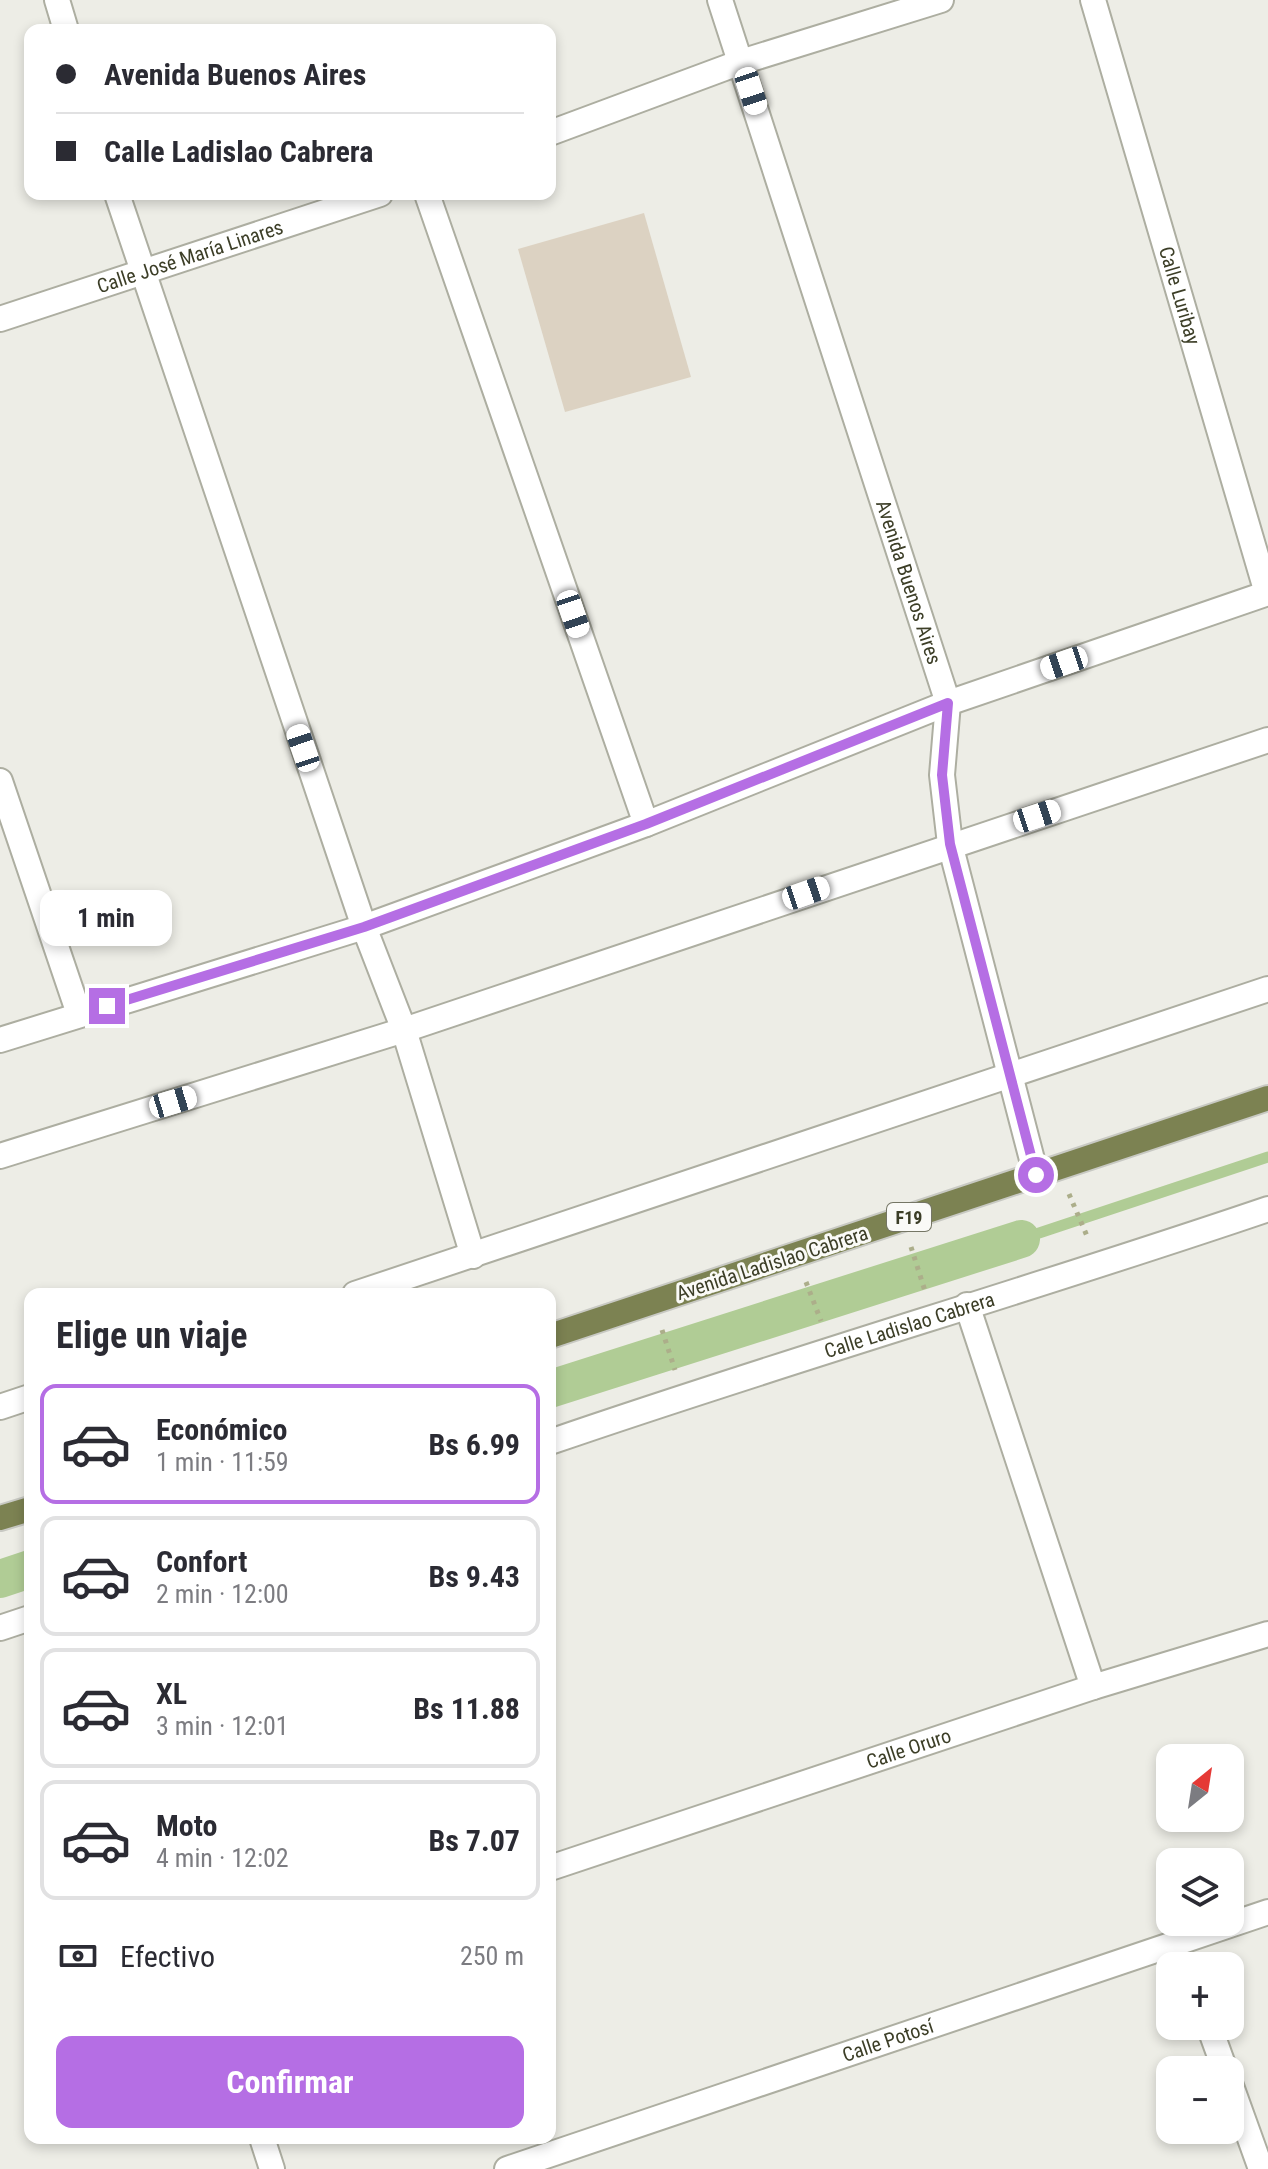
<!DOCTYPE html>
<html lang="es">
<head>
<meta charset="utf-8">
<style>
  body { margin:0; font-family:"Roboto Condensed",sans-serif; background:#f2f2f3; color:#2b2b33; height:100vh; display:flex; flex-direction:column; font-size:30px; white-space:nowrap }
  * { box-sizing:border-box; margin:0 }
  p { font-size:26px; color:#7c7c81 }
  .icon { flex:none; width:44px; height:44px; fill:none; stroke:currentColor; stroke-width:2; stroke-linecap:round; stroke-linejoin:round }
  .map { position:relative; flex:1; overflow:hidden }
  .sheet { position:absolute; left:24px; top:1288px; width:532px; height:856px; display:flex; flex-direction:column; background:#fff; border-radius:16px; box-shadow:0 4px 12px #0003 }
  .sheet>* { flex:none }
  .guide { position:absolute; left:24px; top:24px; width:532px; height:176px; border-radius:16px; box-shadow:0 4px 12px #0003; display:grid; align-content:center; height:176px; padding:0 32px; background:#fff }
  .needle { width:52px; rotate:30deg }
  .fabs { position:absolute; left:1156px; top:1744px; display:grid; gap:16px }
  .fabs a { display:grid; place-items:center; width:88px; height:88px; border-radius:16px; background:#fff; box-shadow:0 4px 12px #0003; font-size:40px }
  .end { position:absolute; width:36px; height:36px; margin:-18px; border:10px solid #b56ee4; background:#fff; box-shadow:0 0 0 4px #fff }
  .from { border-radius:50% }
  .bubble { position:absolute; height:56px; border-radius:16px; background:#fff; box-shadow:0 4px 12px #0003; font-size:26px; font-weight:700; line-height:56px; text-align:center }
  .car { position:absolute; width:24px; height:48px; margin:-24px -12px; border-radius:10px; box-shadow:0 0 6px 2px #0007; background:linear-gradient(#fff 24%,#345 0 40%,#fff 0 76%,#345 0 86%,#fff 0) }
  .guide b { display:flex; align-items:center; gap:28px; height:76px; font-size:30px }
  .guide b+b { border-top:2px solid #e1e1e2 }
  .guide i { width:20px; height:20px; background:#2b2b33 }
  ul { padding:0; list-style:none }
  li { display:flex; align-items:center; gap:24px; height:120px; margin:0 16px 12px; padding:0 16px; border:4px solid #e1e1e2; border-radius:16px }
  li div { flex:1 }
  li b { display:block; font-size:30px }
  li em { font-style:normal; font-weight:700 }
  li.selected { border-color:#b56ee4 }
  li>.icon { width:72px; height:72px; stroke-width:1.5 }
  h2 { padding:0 32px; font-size:36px; line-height:96px }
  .pay { display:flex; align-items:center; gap:20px; height:88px; padding:0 32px; font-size:30px }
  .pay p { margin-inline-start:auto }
  .cta { display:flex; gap:16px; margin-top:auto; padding:16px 32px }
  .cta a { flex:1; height:92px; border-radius:16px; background:#b56ee4; color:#fff; font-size:32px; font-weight:700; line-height:92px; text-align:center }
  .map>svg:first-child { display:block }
</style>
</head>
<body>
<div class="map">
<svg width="1268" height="2169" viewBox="0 0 1268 2169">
  <rect width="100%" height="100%" fill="#edede6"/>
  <polygon fill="#dcd2c2" points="644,213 691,377 565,412 518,249"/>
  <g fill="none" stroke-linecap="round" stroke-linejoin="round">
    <polyline stroke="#b0cc95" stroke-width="11" points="1021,1239 1268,1157"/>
    <g stroke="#b0cc95" stroke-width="38">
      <polyline points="550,1389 1021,1239"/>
      <polyline points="0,1579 30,1569"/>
    </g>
    <defs>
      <g id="minor">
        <polyline points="57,0 66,30"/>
        <path id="s1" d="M720,0l228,703 -6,72 8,69 86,331"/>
        <path id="s2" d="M1093,0l174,593"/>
        <polyline points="550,133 741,62 941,0"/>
        <polyline points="117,194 364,927 404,1030 473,1256"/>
        <polyline points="427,194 646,824"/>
        <path id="s3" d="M0,319l380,-125"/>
        <polyline points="0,781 79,1014"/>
        <polyline points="0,1040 364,927 646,824 948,703 1268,593"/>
        <polyline points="0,1156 404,1030 1268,740"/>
        <polyline points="355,1294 1268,989"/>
        <polyline points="967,1305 1093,1687"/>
        <polyline points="0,1407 30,1397"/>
        <path id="s4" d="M550,1442c238,-82 480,-152 718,-233"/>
        <polyline points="0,1628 30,1618"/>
        <path id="s5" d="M550,1868l543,-181 175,-53"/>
        <polyline points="1209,2026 1225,2070"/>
        <polyline points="1230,2083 1261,2169"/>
        <polyline points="262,2138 272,2169"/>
        <path id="s6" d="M507,2169l761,-257"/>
      </g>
      <g id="trunk">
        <polyline points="550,1336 1268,1098"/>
        <polyline points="0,1518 30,1509"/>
      </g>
    </defs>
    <use href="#minor" stroke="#adaea1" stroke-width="28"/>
    <use href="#trunk" stroke="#c8c9c3" stroke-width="28"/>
    <g stroke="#acae8a" stroke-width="5" stroke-dasharray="4 6" stroke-linecap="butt">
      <polyline points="1069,1194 1087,1236"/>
      <polyline points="911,1247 925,1291"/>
      <polyline points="806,1282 821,1321"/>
      <polyline points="662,1330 675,1370"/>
    </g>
    <use href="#minor" stroke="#fff" stroke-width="24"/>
    <use href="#trunk" stroke="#7c8252" stroke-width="24"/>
  </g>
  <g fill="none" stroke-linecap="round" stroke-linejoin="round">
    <polyline stroke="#b56ee4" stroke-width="10" points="107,1006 364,927 646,824 948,703 942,775 950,844 1036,1175"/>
  </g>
  <g text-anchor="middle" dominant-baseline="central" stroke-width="6" stroke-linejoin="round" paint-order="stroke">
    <rect fill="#fafaf7" stroke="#757665" stroke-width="2" x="887" y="1203" width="44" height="28" rx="6"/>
    <g font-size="18" font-weight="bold" fill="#3c3e27">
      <text x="909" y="1217">F19</text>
    </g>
    <g font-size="20" fill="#3c3e27" stroke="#fafaf7">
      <text stroke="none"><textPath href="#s3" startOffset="200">Calle José María Linares</textPath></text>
      <text stroke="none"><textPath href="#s2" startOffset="308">Calle Luribay</textPath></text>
      <text stroke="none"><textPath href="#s1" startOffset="612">Avenida Buenos Aires</textPath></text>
      <text transform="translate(772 1263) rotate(-18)">Avenida Ladislao Cabrera</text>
      <text stroke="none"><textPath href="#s4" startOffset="378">Calle Ladislao Cabrera</textPath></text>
      <text stroke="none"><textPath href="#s5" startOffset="378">Calle Oruro</textPath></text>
      <text stroke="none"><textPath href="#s6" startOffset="402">Calle Potosí</textPath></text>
    </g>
  </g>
</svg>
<div class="fabs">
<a><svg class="needle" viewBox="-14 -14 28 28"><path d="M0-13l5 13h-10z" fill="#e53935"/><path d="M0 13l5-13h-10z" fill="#7c7c81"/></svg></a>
<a><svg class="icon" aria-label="layers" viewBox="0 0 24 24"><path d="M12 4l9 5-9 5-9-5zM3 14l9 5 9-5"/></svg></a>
<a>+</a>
<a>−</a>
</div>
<i class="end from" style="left:1036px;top:1175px"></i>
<i class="end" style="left:107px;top:1006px"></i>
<div class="bubble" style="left:40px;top:890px;width:132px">1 min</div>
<i class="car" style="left:751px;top:91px;rotate:162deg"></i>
<i class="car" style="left:573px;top:614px;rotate:161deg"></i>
<i class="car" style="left:1064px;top:663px;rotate:251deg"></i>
<i class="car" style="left:303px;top:748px;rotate:341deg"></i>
<i class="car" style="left:1037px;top:816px;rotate:72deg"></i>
<i class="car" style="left:806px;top:893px;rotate:71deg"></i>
<i class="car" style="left:173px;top:1102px;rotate:73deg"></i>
<div class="guide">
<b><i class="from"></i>Avenida Buenos Aires</b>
<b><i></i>Calle Ladislao Cabrera</b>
</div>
<section class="sheet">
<h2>Elige un viaje</h2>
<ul>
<li class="selected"><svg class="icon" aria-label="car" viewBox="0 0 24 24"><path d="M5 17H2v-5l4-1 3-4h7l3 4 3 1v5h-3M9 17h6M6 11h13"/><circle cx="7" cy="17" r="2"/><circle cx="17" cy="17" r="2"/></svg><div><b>Económico</b><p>1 min · 11:59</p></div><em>Bs 6.99</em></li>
<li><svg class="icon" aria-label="car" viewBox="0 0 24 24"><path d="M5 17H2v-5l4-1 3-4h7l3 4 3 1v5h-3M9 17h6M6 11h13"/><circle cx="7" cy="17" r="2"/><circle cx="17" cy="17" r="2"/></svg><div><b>Confort</b><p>2 min · 12:00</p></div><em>Bs 9.43</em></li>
<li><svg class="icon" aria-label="car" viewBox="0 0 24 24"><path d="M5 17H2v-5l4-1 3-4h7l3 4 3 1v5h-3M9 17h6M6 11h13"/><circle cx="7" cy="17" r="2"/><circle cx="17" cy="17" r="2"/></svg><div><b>XL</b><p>3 min · 12:01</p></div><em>Bs 11.88</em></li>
<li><svg class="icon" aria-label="car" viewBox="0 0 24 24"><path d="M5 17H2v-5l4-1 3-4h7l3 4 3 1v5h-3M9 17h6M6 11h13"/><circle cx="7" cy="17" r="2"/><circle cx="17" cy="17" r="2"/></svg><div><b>Moto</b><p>4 min · 12:02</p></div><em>Bs 7.07</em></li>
</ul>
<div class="pay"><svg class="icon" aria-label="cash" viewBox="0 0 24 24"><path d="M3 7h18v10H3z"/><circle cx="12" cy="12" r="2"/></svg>Efectivo<p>250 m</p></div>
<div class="cta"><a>Confirmar</a></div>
</section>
</div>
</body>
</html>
